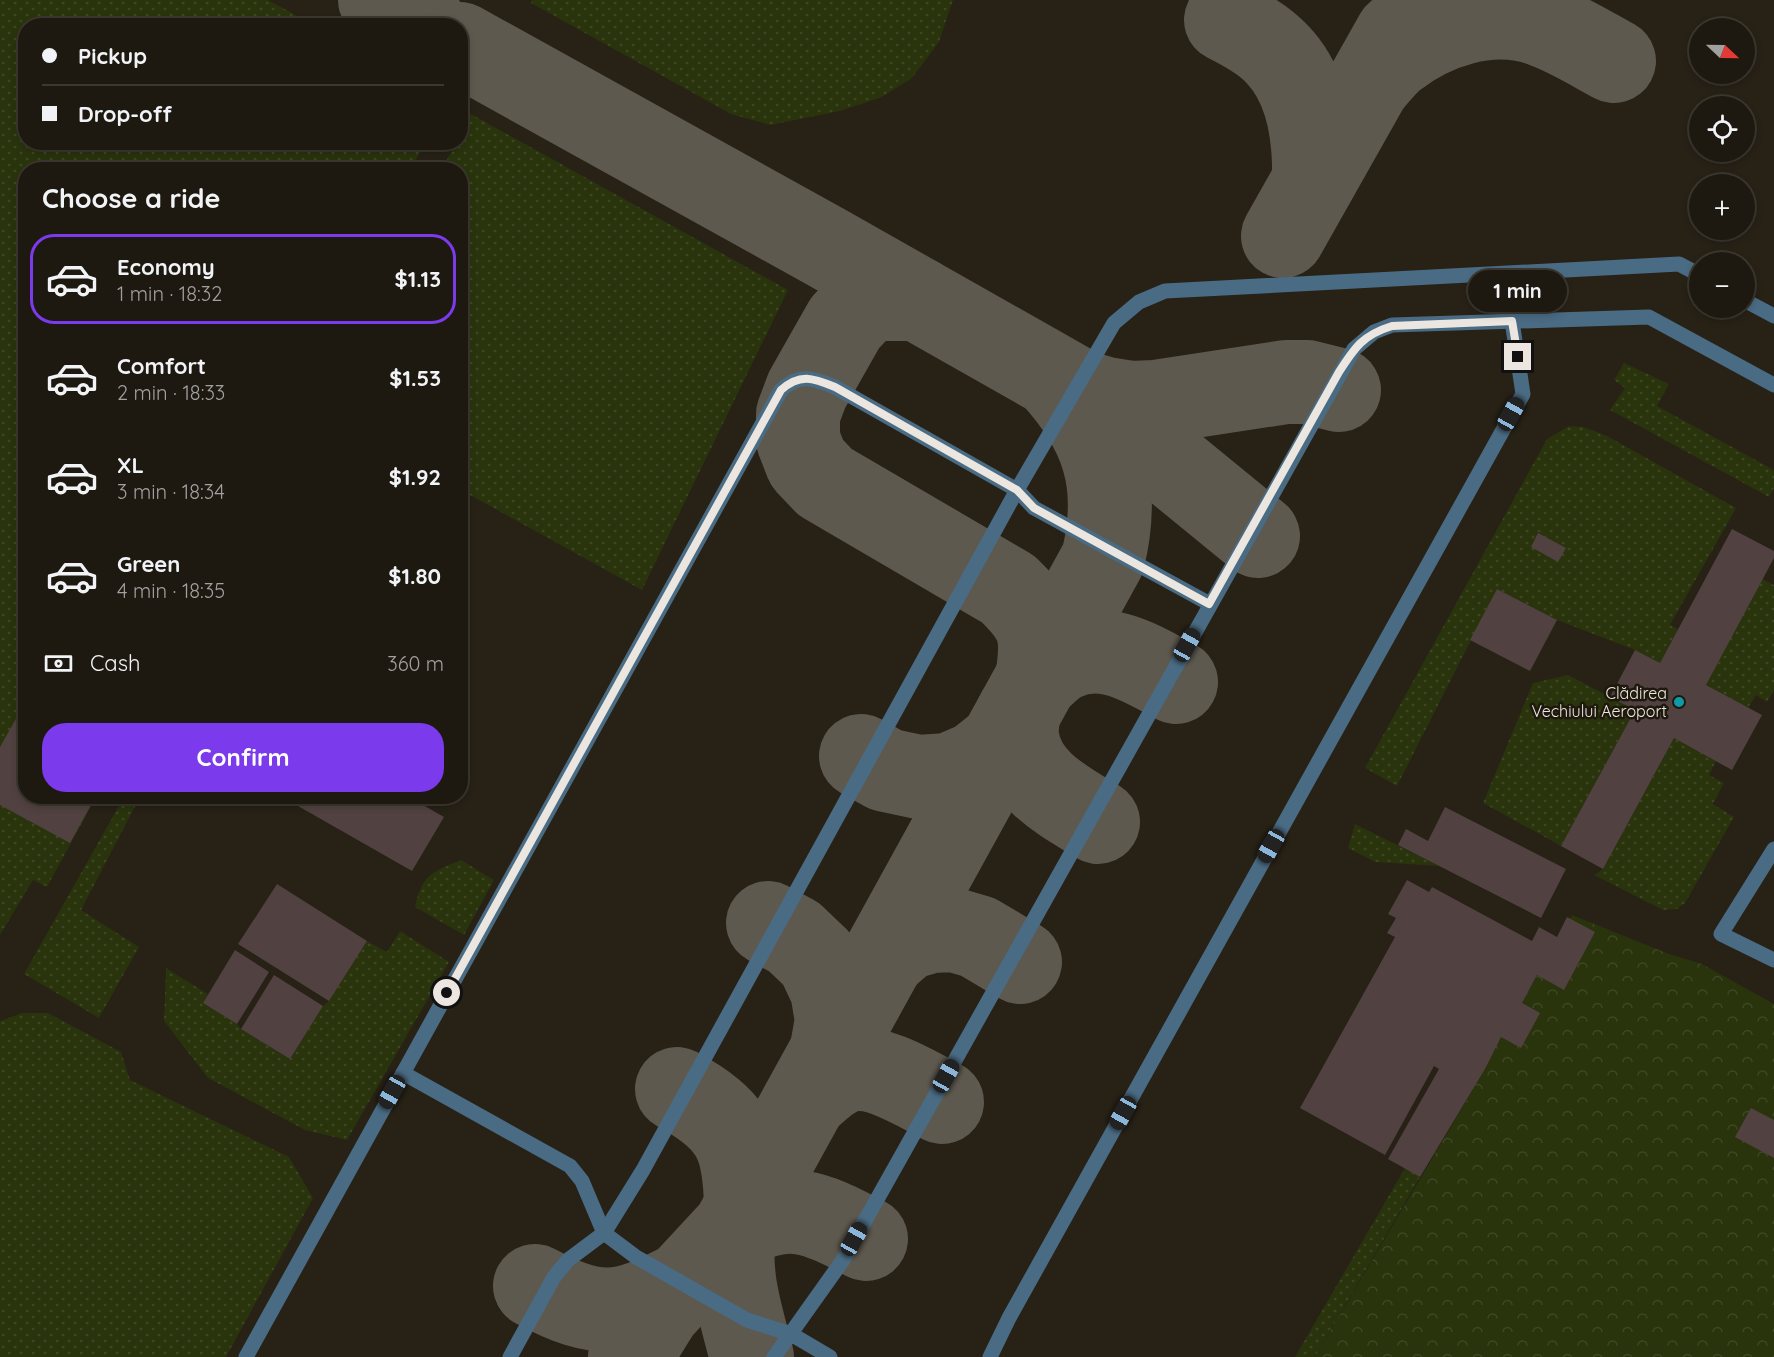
<!DOCTYPE html>
<html lang="en">
<head>
<meta charset="utf-8">
<style>
  body { margin:0; font-family:Quicksand,sans-serif; background:#252219; color:#f1f3f6; height:100vh; display:flex; flex-direction:column; font-size:22px; white-space:nowrap }
  * { box-sizing:border-box; margin:0 }
  p { font-size:20px; color:#a0a09f }
  .icon { flex:none; width:33px; height:33px; fill:none; stroke:currentColor; stroke-width:2; stroke-linecap:round; stroke-linejoin:round }
  .map { position:relative; flex:1; overflow:hidden }
  .details { position:absolute; left:18px; top:162px; width:450px; height:642px; display:flex; flex-direction:column; background:#1d1910; border-radius:24px; box-shadow:0 3px 9px #0003,0 0 0 2px #3b3830 }
  .details>* { flex:none }
  .guide { position:absolute; left:18px; top:18px; width:450px; height:132px; border-radius:24px; box-shadow:0 3px 9px #0003,0 0 0 2px #3b3830; display:grid; align-content:center; height:132px; padding:0 24px; background:#1d1910 }
  .needle { width:39px; rotate:112deg }
  .tools { position:absolute; left:1689px; top:18px; display:grid; gap:12px }
  .tools a { display:grid; place-items:center; width:66px; height:66px; border-radius:50%; background:#1d1910; box-shadow:0 3px 9px #0003,0 0 0 2px #3b3830; font-size:30px }
  .end { position:absolute; width:27px; height:27px; margin:-14px; border:8px solid #ebe7e0; background:#111; box-shadow:0 0 0 3px #111 }
  .from { border-radius:50% }
  .bubble { position:absolute; height:42px; border-radius:21px; background:#1d1910; box-shadow:0 3px 9px #0003,0 0 0 2px #3b3830; font-size:20px; font-weight:700; line-height:42px; text-align:center }
  .car { position:absolute; width:18px; height:36px; margin:-18px -9px; border-radius:8px; box-shadow:0 0 4px 2px #0007; background:linear-gradient(#222 24%,#8ab4d8 0 40%,#222 0 76%,#8ab4d8 0 86%,#222 0) }
  .guide b { display:flex; align-items:center; gap:21px; height:57px; font-size:22px }
  .guide b+b { border-top:2px solid #3b3830 }
  .guide i { width:15px; height:15px; background:#f1f3f6 }
  ul { padding:0; list-style:none }
  li { display:flex; align-items:center; gap:18px; height:90px; margin:0 12px 9px; padding:0 12px; border:3px solid transparent; border-radius:24px }
  li div { flex:1 }
  li b { display:block; font-size:22px }
  li em { font-style:normal; font-weight:700 }
  li.selected { border-color:#7c3aed }
  li>.icon { width:54px; height:54px; stroke-width:1.5 }
  h2 { padding:0 24px; font-size:27px; line-height:72px }
  .pay { display:flex; align-items:center; gap:15px; height:66px; padding:0 24px; font-size:22px }
  .pay p { margin-inline-start:auto }
  .primary-button { display:flex; gap:12px; margin-top:auto; padding:12px 24px }
  .primary-button a { flex:1; height:69px; border-radius:24px; background:#7c3aed; color:#fff; font-size:24px; font-weight:700; line-height:69px; text-align:center }
  .map>svg:first-child { display:block }
</style>
</head>
<body>
<div class="map">
<svg width="1774" height="1357" viewBox="0 0 1774 1357">
  <defs>
    <pattern id="grass-dots" width="8" height="8" patternUnits="userSpaceOnUse" patternTransform="scale(1.5)"><rect width="8" height="8" fill="#29330c"/><path d="M2 2h.1M6 6h.1" fill="none" stroke="#3e4723" stroke-width="1.8" stroke-linecap="round"/></pattern>
    <pattern id="forest-crowns" width="20" height="18" patternUnits="userSpaceOnUse" patternTransform="scale(1.5)"><rect width="20" height="18" fill="#29330c"/><path d="M2 6a3 3 0 1 1 6 0M12 15a3 3 0 1 1 6 0" fill="none" stroke="#3e4723"/></pattern>
  </defs>
  <rect width="100%" height="100%" fill="#272116"/>
  <g fill="url(#grass-dots)">
    <polygon points="0,0 268,0 314,25 26,26 26,142 425,143 411,169 26,170 26,796 96,797 47,887 33,880 0,935"/>
    <polygon points="532,0 953,0 939,42 912,78 882,97 840,111 770,125 731,114 531,3"/>
    <polygon points="471,114 788,290 642,590 461,490 460,170 442,169 456,143 460,142 461,134"/>
    <polygon points="1624,363 1669,384 1657,406 1774,470 1774,488 1769,497 1610,410 1625,388 1614,380"/>
    <polygon points="1569,426 1584,427 1607,436 1736,508 1670,625 1678,629 1660,663 1635,650 1557,620 1497,589 1397,786 1365,768 1547,439"/>
    <polygon points="1762,579 1774,585 1774,690 1767,702 1756,695 1748,708 1706,685"/>
    <polygon points="1568,675 1635,710 1561,846 1483,803 1533,683"/>
    <polygon points="1674,738 1716,761 1709,775 1724,783 1713,804 1734,817 1685,903 1677,909 1663,910 1594,875 1603,869"/>
    <polygon points="124,797 140,797 81,910 139,947 99,1018 24,974"/>
    <polygon points="1355,824 1439,866 1375,862 1348,848"/>
    <path d="M461,860l33,20 -30,55 -49,-28c7,-33 17,-35 46,-47z"/>
    <polygon points="400,931 449,962 347,1140 305,1130 208,1078 164,1021 166,968 208,994 203,1003 237,1024 241,1029 290,1059 323,1006 329,1001 367,941 387,952"/>
    <polygon points="22,1013 48,1013 121,1052 130,1080 289,1157 313,1198 226,1357 0,1357 0,1021"/>
    <polygon points="1405,1168 1420,1177 1315,1357 1295,1357"/>
  </g>
  <polygon fill="url(#forest-crowns)" points="1572,915 1669,954 1702,964 1774,1004 1774,1357 1315,1357 1485,1069 1495,1048"/>
  <g fill="none" stroke-linecap="round" stroke-linejoin="round">
    <g stroke="#5e594f" stroke-width="84">
      <polyline points="380,0 426,26"/>
      <path d="M1226,20c18,9 37,19 51,34 32,33 38,83 37,127"/>
      <polyline points="460,44 826,247 1082,392 1258,536"/>
      <path d="M1369,84c8,-9 16,-20 25,-27 40,-31 96,-50 146,-33 26,9 50,24 74,37"/>
      <polyline points="1283,236 1397,34"/>
      <path d="M918,299h-42l-17,9 -14,15 -38,67 -9,24v26l9,23 18,19 183,107c33,32 36,45 29,90"/>
      <polyline points="1082,392 1106,399 1131,403 1155,402 1286,382 1307,382 1339,390"/>
      <path d="M1037,679c9,-7 17,-16 26,-20 41,-20 78,4 113,23"/>
      <path d="M1018,713c0,8 -2,16 -1,24 6,44 47,64 81,85"/>
      <polyline points="861,756 886,770 919,777 949,775 977,763 1002,743"/>
      <polyline points="768,923 794,937 818,960 832,990 837,1020 831,1054"/>
      <polyline points="883,958 906,938 931,931 954,930 978,937 1020,962"/>
      <path d="M677,1089c57,31 68,54 69,119"/>
      <path d="M806,1099c12,-11 26,-25 43,-29 29,-6 68,19 93,32"/>
      <path d="M535,1286c65,35 88,29 151,-4"/>
      <path d="M630,1357l29,-47 75,-81 369,-670c18,-75 1,-127 -50,-183"/>
      <path d="M752,1357c-12,-45 -24,-81 -18,-128 55,-30 80,-17 132,10"/>
    </g>
  </g>
  <g fill="#514241">
    <polygon points="1732,529 1774,551 1774,558 1706,685 1762,715 1732,770 1674,738 1603,869 1561,846 1635,710 1610,697 1635,650 1660,663"/>
    <polygon points="1538,533 1566,548 1558,562 1531,547"/>
    <polygon points="1497,589 1557,620 1530,671 1470,640"/>
    <polygon points="26,701 26,796 96,796 70,843 0,805 0,747"/>
    <polygon points="303,796 407,796 444,817 412,871 298,806"/>
    <polygon points="1445,807 1566,869 1541,918 1398,845 1406,829 1428,841"/>
    <polygon points="1407,880 1429,892 1432,887 1532,941 1539,927 1557,937 1567,917 1595,932 1564,990 1537,975 1522,1003 1540,1013 1521,1048 1501,1037 1485,1069 1420,1177 1388,1159 1439,1069 1434,1066 1385,1155 1300,1108 1395,937 1387,933 1396,918 1388,914"/>
    <polygon points="277,884 367,941 329,1001 238,944"/>
    <polygon points="235,950 269,972 237,1024 203,1003"/>
    <polygon points="274,975 323,1006 290,1059 241,1029"/>
    <polygon points="1751,1108 1774,1120 1774,1158 1735,1137"/>
  </g>
  <g fill="none" stroke-linecap="round" stroke-linejoin="round">
    <g stroke="#4a6b84" stroke-width="15">
      <polyline points="1744,300 1774,316"/>
      <polyline points="1774,849 1721,934 1774,960"/>
      <polyline points="403,1073 570,1166 582,1181 604,1233 636,1257 747,1320 791,1334 830,1357"/>
      <path d="M246,1357l535,-967c19,-17 32,-12 54,-3l182,103 17,18 176,96"/>
      <polyline points="510,1357 554,1277 568,1260 604,1233 643,1170 1017,490 1114,323 1139,302 1165,291 1679,264 1700,275"/>
      <polyline points="774,1357 843,1260 1354,349 1374,332 1392,325 1649,317 1774,385"/>
      <polyline points="990,1357 1009,1318 1523,394 1512,321"/>
    </g>
  </g>
  <g fill="none" stroke-linecap="round" stroke-linejoin="round">
    <path stroke="#ebe7e0" stroke-width="8" d="M447,993l334,-603c19,-17 32,-12 54,-3l182,103 17,18 175,96 130,-232c16,-25 24,-37 53,-46l120,-5 6,36"/>
  </g>
  <circle fill="#0f9aa8" stroke="#1e180d" stroke-width="2" cx="1679" cy="702" r="6"/>
  <g text-anchor="middle" dominant-baseline="central" stroke-width="5" stroke-linejoin="round" paint-order="stroke">
    <g font-size="16" fill="#ebe7e0" stroke="#1e180d" text-anchor="end">
      <text x="1667" y="693">Clădirea<tspan x="1667" dy="18">Vechiului Aeroport</tspan></text>
    </g>
  </g>
</svg>
<div class="tools">
<a><svg class="needle" viewBox="-14 -14 28 28"><path d="M0-13l5 13h-10z" fill="#e53935"/><path d="M0 13l5-13h-10z" fill="#a0a09f"/></svg></a>
<a><svg class="icon" aria-label="locate" viewBox="0 0 24 24"><circle cx="12" cy="12" r="6"/><path d="M12 2v4M12 18v4M2 12h4M18 12h4"/></svg></a>
<a>+</a>
<a>−</a>
</div>
<i class="end from" style="left:447px;top:993px"></i>
<i class="end" style="left:1518px;top:357px"></i>
<div class="bubble" style="left:1468px;top:270px;width:99px">1 min</div>
<i class="car" style="left:1511px;top:414px;rotate:29deg"></i>
<i class="car" style="left:1187px;top:645px;rotate:29deg"></i>
<i class="car" style="left:1271px;top:846px;rotate:209deg"></i>
<i class="car" style="left:946px;top:1076px;rotate:29deg"></i>
<i class="car" style="left:392px;top:1092px;rotate:209deg"></i>
<i class="car" style="left:1123px;top:1113px;rotate:209deg"></i>
<i class="car" style="left:854px;top:1239px;rotate:29deg"></i>
<div class="guide">
<b><i class="from"></i>Pickup</b>
<b><i></i>Drop-off</b>
</div>
<section class="details">
<h2>Choose a ride</h2>
<ul>
<li class="selected"><svg class="icon" aria-label="car" viewBox="0 0 24 24"><path d="M5 17H2v-5l4-1 3-4h7l3 4 3 1v5h-3M9 17h6M6 11h13"/><circle cx="7" cy="17" r="2"/><circle cx="17" cy="17" r="2"/></svg><div><b>Economy</b><p>1 min · 18:32</p></div><em>$1.13</em></li>
<li><svg class="icon" aria-label="car" viewBox="0 0 24 24"><path d="M5 17H2v-5l4-1 3-4h7l3 4 3 1v5h-3M9 17h6M6 11h13"/><circle cx="7" cy="17" r="2"/><circle cx="17" cy="17" r="2"/></svg><div><b>Comfort</b><p>2 min · 18:33</p></div><em>$1.53</em></li>
<li><svg class="icon" aria-label="car" viewBox="0 0 24 24"><path d="M5 17H2v-5l4-1 3-4h7l3 4 3 1v5h-3M9 17h6M6 11h13"/><circle cx="7" cy="17" r="2"/><circle cx="17" cy="17" r="2"/></svg><div><b>XL</b><p>3 min · 18:34</p></div><em>$1.92</em></li>
<li><svg class="icon" aria-label="car" viewBox="0 0 24 24"><path d="M5 17H2v-5l4-1 3-4h7l3 4 3 1v5h-3M9 17h6M6 11h13"/><circle cx="7" cy="17" r="2"/><circle cx="17" cy="17" r="2"/></svg><div><b>Green</b><p>4 min · 18:35</p></div><em>$1.80</em></li>
</ul>
<div class="pay"><svg class="icon" aria-label="cash" viewBox="0 0 24 24"><path d="M3 7h18v10H3z"/><circle cx="12" cy="12" r="2"/></svg>Cash<p>360 m</p></div>
<div class="primary-button"><a>Confirm</a></div>
</section>
</div>
</body>
</html>
